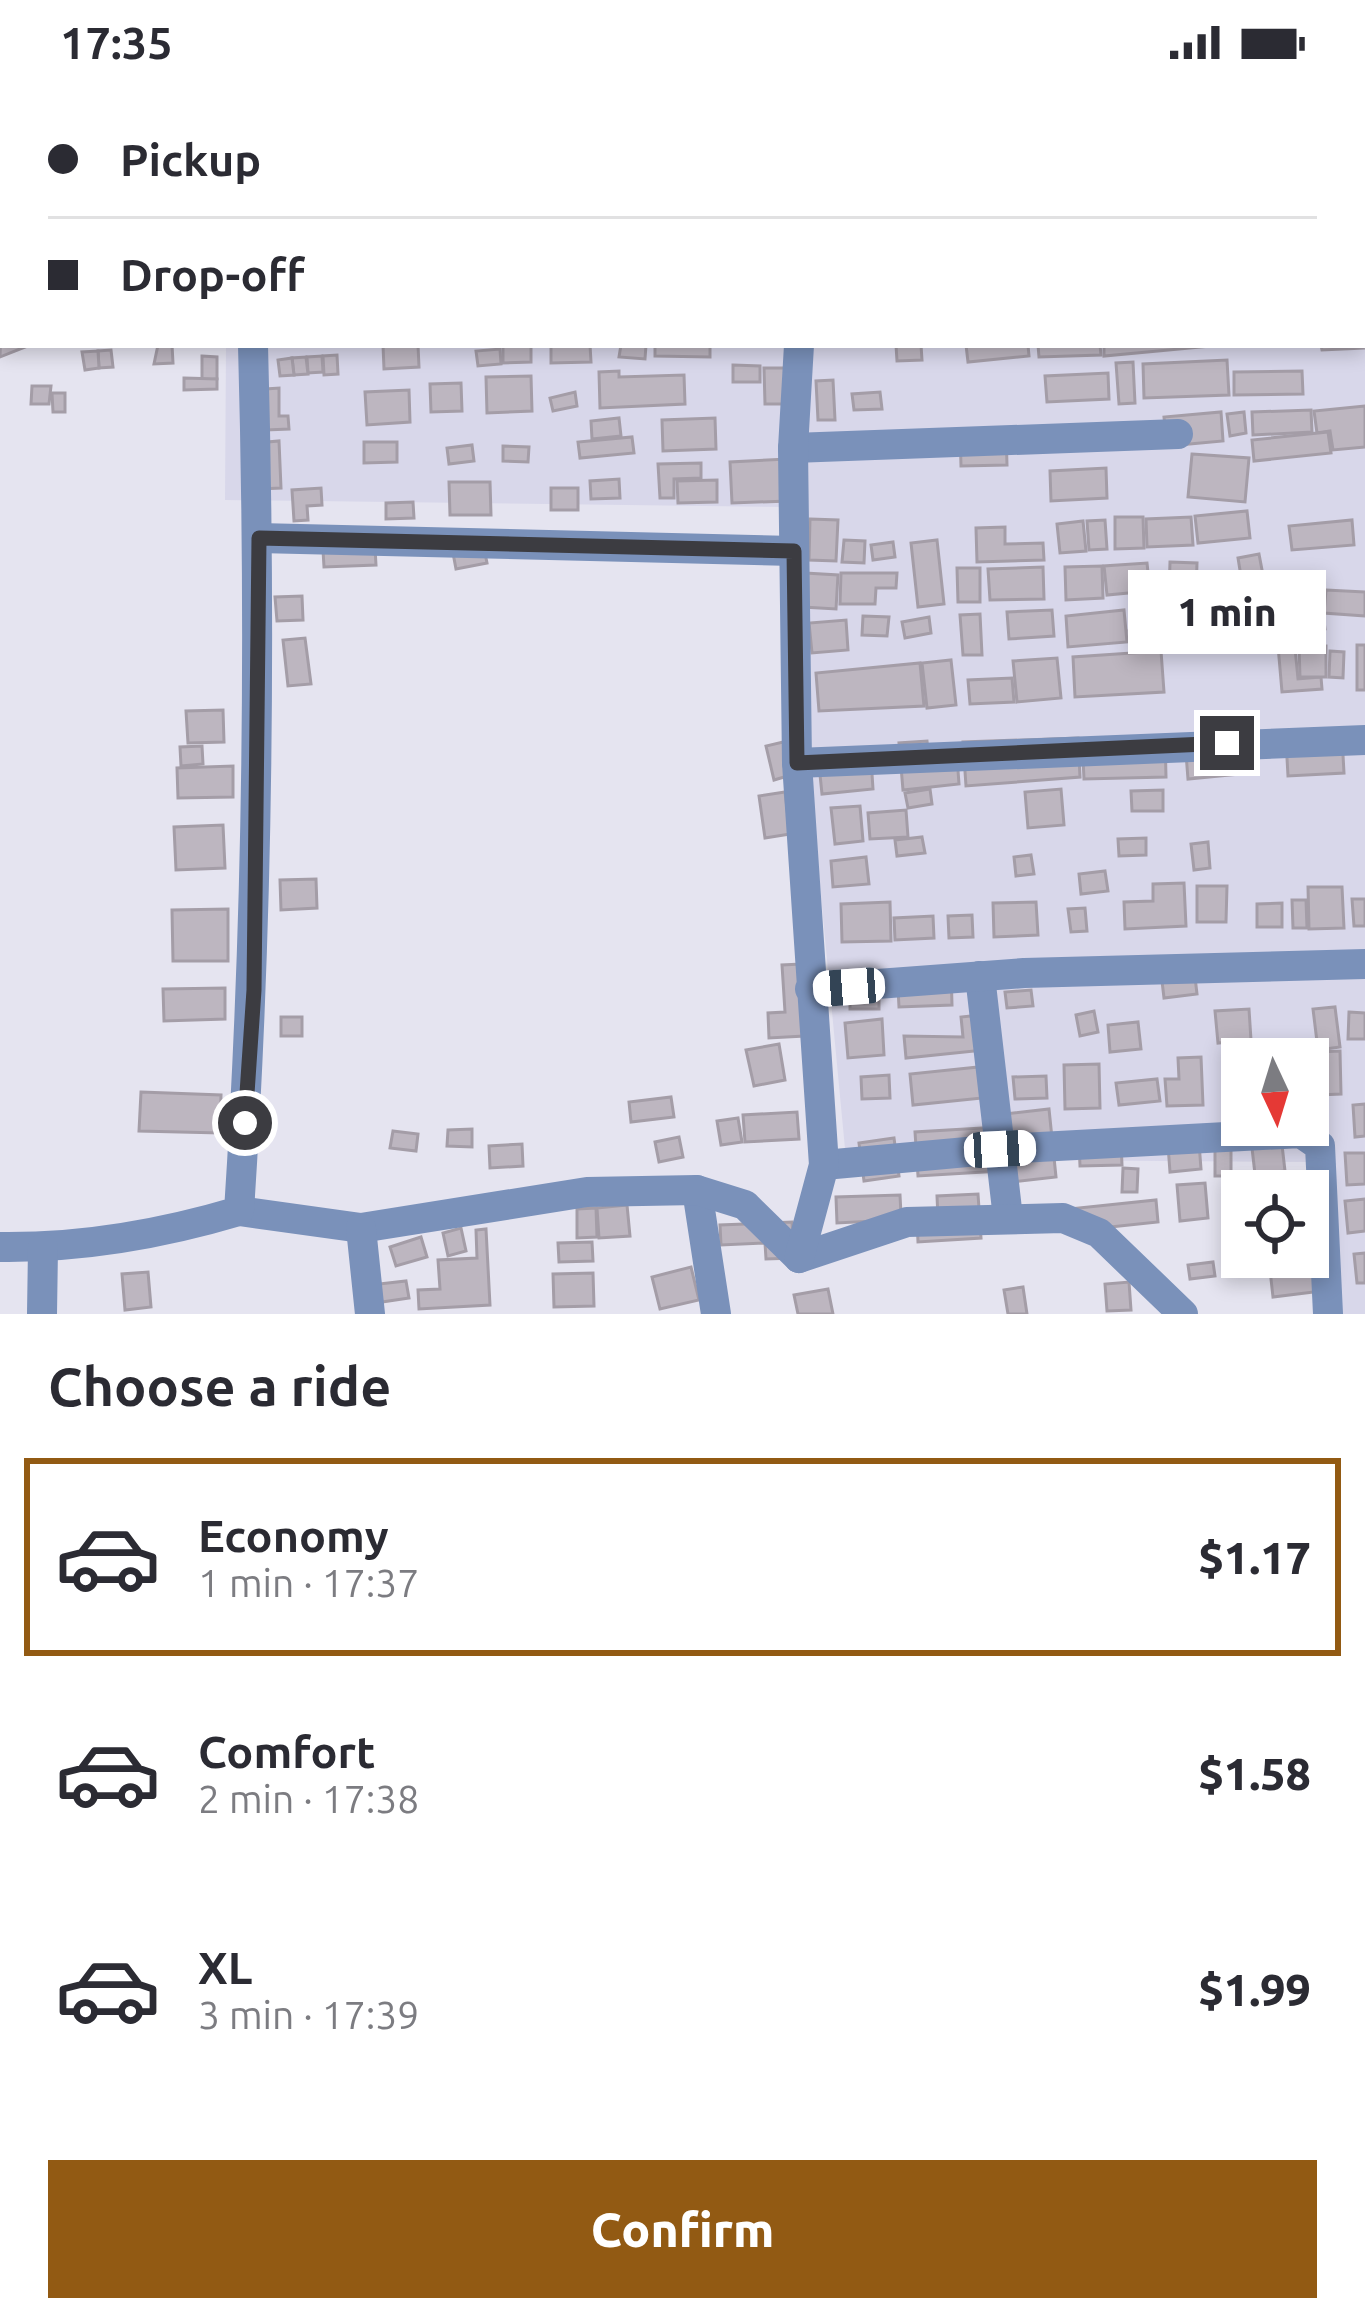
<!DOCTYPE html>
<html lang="en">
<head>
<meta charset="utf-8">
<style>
  body { margin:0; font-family:Ubuntu,sans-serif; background:#f2f2f3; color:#2b2b33; height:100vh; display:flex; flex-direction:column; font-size:45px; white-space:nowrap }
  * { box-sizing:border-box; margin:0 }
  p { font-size:39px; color:#7c7c81 }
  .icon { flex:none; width:66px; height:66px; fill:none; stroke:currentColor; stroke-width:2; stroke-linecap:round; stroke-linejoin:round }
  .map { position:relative; height:1230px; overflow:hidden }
  .drawer { display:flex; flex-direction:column; background:#fff; flex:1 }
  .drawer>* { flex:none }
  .hud { position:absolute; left:0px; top:0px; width:1365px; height:264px; box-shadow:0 6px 18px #0003; display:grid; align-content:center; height:264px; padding:0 48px; background:#fff }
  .needle { width:78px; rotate:176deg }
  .buttons { position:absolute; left:1221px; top:954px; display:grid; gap:24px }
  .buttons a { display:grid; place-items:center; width:108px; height:108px; border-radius:0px; background:#fff; box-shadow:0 6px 18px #0003; font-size:60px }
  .end { position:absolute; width:54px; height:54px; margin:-27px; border:15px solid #3c3c41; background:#fff; box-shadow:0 0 0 6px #fff }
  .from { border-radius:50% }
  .bubble { position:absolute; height:84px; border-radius:0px; background:#fff; box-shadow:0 6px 18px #0003; font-size:39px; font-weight:800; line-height:84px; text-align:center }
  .car { position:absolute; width:36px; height:72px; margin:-36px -18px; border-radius:15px; box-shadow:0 0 9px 3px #0007; background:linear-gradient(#fff 24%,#345 0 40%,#fff 0 76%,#345 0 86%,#fff 0) }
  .hud b { display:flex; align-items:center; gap:42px; height:114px; font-size:45px }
  .hud b+b { border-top:3px solid #e1e1e2 }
  .hud i { width:30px; height:30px; background:#2b2b33 }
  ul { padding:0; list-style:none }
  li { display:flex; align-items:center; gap:36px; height:198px; margin:0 24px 18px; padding:0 24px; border:6px solid transparent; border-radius:0px }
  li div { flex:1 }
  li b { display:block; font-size:45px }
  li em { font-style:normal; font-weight:800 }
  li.active { border-color:#925a13 }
  li>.icon { width:108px; height:108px; stroke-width:1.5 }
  h2 { padding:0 48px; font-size:54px; line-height:144px }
  .primary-button { display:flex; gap:24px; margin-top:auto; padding:24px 48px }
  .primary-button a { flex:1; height:138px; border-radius:0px; background:#925a13; color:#fff; font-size:48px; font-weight:800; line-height:138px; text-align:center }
  .status { display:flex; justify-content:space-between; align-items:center; height:84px; padding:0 60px; background:#fff; direction:ltr }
  .status svg { height:33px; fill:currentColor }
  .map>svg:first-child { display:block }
</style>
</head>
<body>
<div class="status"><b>17:35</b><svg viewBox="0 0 49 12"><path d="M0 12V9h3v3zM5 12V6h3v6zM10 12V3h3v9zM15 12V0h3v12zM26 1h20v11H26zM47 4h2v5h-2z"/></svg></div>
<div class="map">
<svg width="1365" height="1230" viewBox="0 0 1365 1230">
  <rect width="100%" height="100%" fill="#e5e4f0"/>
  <path fill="#d8d7ea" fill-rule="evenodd" d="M219,0h1146v1230h-29l-14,-152 -476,-3 -62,-652 -559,-7 1,-155h1136v-258zM1242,975h66v66h-66z"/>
  <g fill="#bdb6c0" stroke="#a49da7" stroke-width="3">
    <polygon points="525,0 606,0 525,3"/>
    <rect x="617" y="0" width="133" height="3"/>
    <polygon points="890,0 988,0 988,2 890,3"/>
    <polygon points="1006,0 1089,0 1089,3 1007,3"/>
    <polygon points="3,182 3,261 30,261 0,273"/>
    <polygon points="1362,238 1365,264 1322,266 1321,261 1362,261"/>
    <polygon points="172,261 173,279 154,280 158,261"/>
    <polygon points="383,261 418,261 419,283 384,285"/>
    <polygon points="503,261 531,261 531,278 503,279"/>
    <polygon points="551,261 590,261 591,278 551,279"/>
    <polygon points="621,261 646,261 645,275 619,273"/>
    <polygon points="655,261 710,261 710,273 655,272"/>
    <polygon points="896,261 921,261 922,276 897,277"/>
    <polygon points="966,261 1028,261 1029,272 968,278"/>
    <polygon points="1038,261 1100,261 1101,271 1039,273"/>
    <polygon points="1104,261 1212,261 1212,262 1104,272"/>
    <polygon points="500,265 501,280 478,282 476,267"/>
    <polygon points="111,266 113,283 99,284 98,267"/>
    <polygon points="98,267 99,284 85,286 82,268"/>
    <polygon points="337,271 338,290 324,291 323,272"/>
    <polygon points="202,272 217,273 217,295 202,297"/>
    <polygon points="322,272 323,288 308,289 307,273"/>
    <polygon points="306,273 308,290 294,291 292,274"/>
    <polygon points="292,274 294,291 280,292 278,276"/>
    <polygon points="1227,276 1229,311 1144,314 1143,280"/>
    <polygon points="1133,278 1135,319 1119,320 1116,279"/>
    <polygon points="733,281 760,282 760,298 733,298"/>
    <polygon points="764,284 789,284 790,320 765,320"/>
    <polygon points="619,287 619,293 684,291 685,320 600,324 599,288"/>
    <polygon points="1302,287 1303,310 1234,311 1234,288"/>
    <polygon points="1108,289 1109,315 1047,318 1045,292"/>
    <polygon points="531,292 532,327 487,329 486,293"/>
    <polygon points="184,294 217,295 217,305 184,306"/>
    <polygon points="833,296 835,336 818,336 816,297"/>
    <polygon points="461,299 462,327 431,328 430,300"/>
    <polygon points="32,302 51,302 49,320 31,320"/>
    <polygon points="279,304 279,332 288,332 289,345 266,346 266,305"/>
    <polygon points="409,306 410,338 367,341 365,308"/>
    <polygon points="575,308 577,322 553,327 550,314"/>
    <polygon points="880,308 882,325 854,326 852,310"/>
    <polygon points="52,309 65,309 65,328 53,328"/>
    <polygon points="1365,322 1365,363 1333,366 1330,347 1317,349 1314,327"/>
    <polygon points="1311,326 1312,348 1253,351 1252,328"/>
    <polygon points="1221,328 1223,357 1167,362 1164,333"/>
    <polygon points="1244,328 1246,349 1230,352 1227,330"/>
    <polygon points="619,334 621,352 592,355 591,337"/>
    <polygon points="715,334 716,365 663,367 662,336"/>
    <polygon points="1006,346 1007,381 961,382 960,347"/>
    <polygon points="1328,348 1331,369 1254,377 1252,356"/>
    <polygon points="632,353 634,369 580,374 578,358"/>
    <polygon points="279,357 281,404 260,405 268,358"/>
    <polygon points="364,358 397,358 397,378 364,379"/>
    <polygon points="472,361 474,377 449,380 447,364"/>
    <polygon points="503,362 529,363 528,378 503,377"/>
    <polygon points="1192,370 1249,374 1245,418 1188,413"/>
    <polygon points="787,375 788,417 732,419 730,378"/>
    <polygon points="701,379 701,394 674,395 674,414 660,414 658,380"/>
    <polygon points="1106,384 1107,414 1051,417 1050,387"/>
    <polygon points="619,395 620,414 591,415 590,397"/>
    <polygon points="717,396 717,418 678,419 677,397"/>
    <polygon points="449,398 490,398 491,431 450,431"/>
    <polygon points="321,404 322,421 307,422 308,436 294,437 292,406"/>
    <rect x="551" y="404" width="27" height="22"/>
    <polygon points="413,418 414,434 386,435 386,419"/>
    <polygon points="1247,427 1250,454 1198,459 1195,432"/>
    <polygon points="1115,433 1143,433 1144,464 1115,465"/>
    <polygon points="1191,433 1193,461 1147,463 1146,435"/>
    <polygon points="810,435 838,436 836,477 809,476"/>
    <polygon points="1105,436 1107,465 1089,466 1087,437"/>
    <polygon points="1352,436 1354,461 1292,466 1289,442"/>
    <polygon points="1083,437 1086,467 1060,469 1057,440"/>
    <polygon points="1005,443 1005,460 1043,459 1044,476 977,478 976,444"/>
    <polygon points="844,456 865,457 864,479 842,478"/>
    <polygon points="937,456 944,520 918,523 911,459"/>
    <polygon points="893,458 895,473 873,476 871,461"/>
    <polygon points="375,464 376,481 324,483 323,466"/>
    <polygon points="484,464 487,479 456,485 453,469"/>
    <polygon points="1259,470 1266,507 1244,511 1238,474"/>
    <polygon points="1170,478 1197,479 1196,512 1169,511"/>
    <polygon points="1147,479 1150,507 1107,511 1104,482"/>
    <polygon points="1102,482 1103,514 1066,516 1065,483"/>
    <polygon points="1043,483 1044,515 990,516 988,485"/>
    <polygon points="957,484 980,484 980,518 958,518"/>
    <polygon points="805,489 838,491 836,525 803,523"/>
    <polygon points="841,489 897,489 896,504 876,504 875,520 840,520"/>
    <polygon points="1326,506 1365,508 1365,532 1324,529"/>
    <polygon points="302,512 303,536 277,537 275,513"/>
    <polygon points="1321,513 1325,545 1298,548 1294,516"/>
    <polygon points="1257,517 1258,553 1130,559 1129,547 1205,543 1204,520"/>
    <polygon points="1200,520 1201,538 1142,540 1141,522"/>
    <polygon points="1291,522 1298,595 1321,593 1322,605 1282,608 1277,550 1265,551 1263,525"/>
    <polygon points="1052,526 1054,552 1009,555 1007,528"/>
    <polygon points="1124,526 1127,558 1068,563 1066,532"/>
    <polygon points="980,530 982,571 963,571 960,531"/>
    <polygon points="863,532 889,533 887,552 862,551"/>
    <polygon points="929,533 931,549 905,554 902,538"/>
    <polygon points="846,536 848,566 812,569 809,539"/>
    <polygon points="305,554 311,600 288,602 283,556"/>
    <rect x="1357" y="561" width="8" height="45"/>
    <polygon points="1326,562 1326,593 1300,593 1299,563"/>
    <polygon points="1161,567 1164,608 1075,613 1073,573"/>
    <polygon points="1330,567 1344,568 1343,594 1329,593"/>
    <polygon points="1057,574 1061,614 1017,618 1013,577"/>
    <polygon points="951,576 956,621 927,624 922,579"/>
    <polygon points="920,579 924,622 819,627 816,589"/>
    <polygon points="1012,594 1014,618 970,620 968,596"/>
    <polygon points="223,626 224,658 188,659 186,627"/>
    <polygon points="1165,652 1166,693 1084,695 1082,655"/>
    <polygon points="1238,652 1241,690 1188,695 1185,657"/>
    <polygon points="1342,653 1344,689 1288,692 1286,656"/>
    <polygon points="1078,654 1080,693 966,702 963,658"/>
    <polygon points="927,657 929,676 957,673 959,700 903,706 899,659"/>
    <polygon points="783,658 791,691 774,696 766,662"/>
    <polygon points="202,662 203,680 181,682 180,663"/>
    <polygon points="871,675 873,705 822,710 819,681"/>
    <polygon points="233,682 233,713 178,714 177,684"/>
    <polygon points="930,705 932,720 908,724 905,709"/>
    <polygon points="1061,705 1064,741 1028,744 1025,708"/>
    <polygon points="1163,706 1163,727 1132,727 1131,707"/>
    <polygon points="785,708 790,750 765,754 759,712"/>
    <polygon points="860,722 863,757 835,760 831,724"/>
    <polygon points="906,726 908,753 870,755 868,729"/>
    <polygon points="223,741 225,784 176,786 174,743"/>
    <polygon points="922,753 925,769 897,772 895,756"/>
    <polygon points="1146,754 1146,771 1119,772 1118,755"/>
    <polygon points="1208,758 1210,784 1194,786 1191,760"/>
    <polygon points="1031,771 1034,790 1016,792 1014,773"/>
    <polygon points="866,773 869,800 833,803 831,777"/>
    <polygon points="1105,787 1108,807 1081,810 1079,790"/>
    <polygon points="316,795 317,824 281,826 280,796"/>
    <polygon points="1184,799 1186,842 1125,845 1124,818 1153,817 1153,800"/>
    <polygon points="1197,802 1227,802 1226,838 1197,838"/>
    <polygon points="1308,803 1342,803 1344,844 1309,845"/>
    <polygon points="1352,815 1365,815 1365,842 1354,842"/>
    <polygon points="1292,816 1306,816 1307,844 1293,844"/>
    <polygon points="890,818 891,857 842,858 841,820"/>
    <polygon points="1036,818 1038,851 994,853 993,819"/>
    <polygon points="1282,819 1282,843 1257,843 1257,820"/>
    <polygon points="1085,824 1087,847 1071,848 1068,825"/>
    <polygon points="228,825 228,877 173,877 172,826"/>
    <polygon points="972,831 973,853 949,854 948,832"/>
    <polygon points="933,832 934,854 895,856 894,834"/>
    <polygon points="1193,876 1197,910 1164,914 1160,880"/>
    <polygon points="801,880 804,952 769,954 768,929 785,928 782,881"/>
    <polygon points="951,884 952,921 899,923 897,886"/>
    <rect x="850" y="896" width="29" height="29"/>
    <polygon points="225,904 225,935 164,937 163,905"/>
    <polygon points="1031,906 1033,922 1007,924 1005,908"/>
    <polygon points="1335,923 1340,963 1318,966 1313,925"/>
    <polygon points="1249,925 1251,956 1218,959 1215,927"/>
    <polygon points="1094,927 1098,948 1080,952 1076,931"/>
    <polygon points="1349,928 1365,929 1365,955 1348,955"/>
    <polygon points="990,930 994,965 906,974 904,952 963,953 961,933"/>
    <rect x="281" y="933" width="21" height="19"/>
    <polygon points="882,935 884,971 848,974 845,939"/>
    <polygon points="1138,938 1141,965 1110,968 1108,941"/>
    <polygon points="779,960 785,996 754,1002 746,966"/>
    <polygon points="1302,966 1314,966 1316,1012 1308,1013 1308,975 1302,975"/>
    <polygon points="1340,967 1341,1010 1318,1011 1317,968"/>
    <polygon points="1201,973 1203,1021 1167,1022 1165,995 1179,995 1178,974"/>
    <polygon points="1099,980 1100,1024 1065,1025 1064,981"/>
    <polygon points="998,981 1002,1012 913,1021 910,990"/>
    <polygon points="1242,989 1242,1017 1234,1018 1232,990"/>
    <polygon points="889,991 890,1014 862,1015 861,993"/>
    <polygon points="1046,992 1047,1014 1015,1015 1013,993"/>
    <polygon points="1157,995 1160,1017 1119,1021 1116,999"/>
    <polygon points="141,1008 221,1011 220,1049 139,1047"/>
    <polygon points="671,1013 674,1033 631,1038 629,1018"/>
    <polygon points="1365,1020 1365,1052 1355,1053 1353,1021"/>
    <polygon points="1049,1025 1056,1093 1011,1098 1004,1030"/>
    <polygon points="797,1028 799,1055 745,1058 743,1031"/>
    <polygon points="738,1034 742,1058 721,1061 717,1037"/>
    <polygon points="998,1043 1000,1087 918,1092 915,1048"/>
    <polygon points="472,1045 472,1063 447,1062 448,1046"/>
    <polygon points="1198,1046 1201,1085 1170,1088 1167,1048"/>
    <polygon points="393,1047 418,1050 416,1067 390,1064"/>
    <polygon points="679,1053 683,1073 659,1078 655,1058"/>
    <polygon points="894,1054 899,1092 864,1097 859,1059"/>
    <polygon points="1121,1058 1122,1081 1080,1082 1079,1059"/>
    <polygon points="522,1060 523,1082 490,1084 489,1062"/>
    <polygon points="1282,1061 1285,1087 1255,1090 1252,1064"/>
    <polygon points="1231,1064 1231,1092 1215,1092 1215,1065"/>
    <polygon points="1345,1069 1365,1069 1365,1100 1347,1101"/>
    <polygon points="1123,1084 1138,1085 1137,1108 1122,1108"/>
    <polygon points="1205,1099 1208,1134 1180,1137 1177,1101"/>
    <polygon points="978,1110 981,1154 918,1158 917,1135 938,1134 937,1112"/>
    <polygon points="900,1111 902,1150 875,1137 837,1139 836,1113"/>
    <polygon points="1365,1115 1365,1147 1348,1149 1345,1117"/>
    <polygon points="1156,1116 1158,1138 1072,1147 1069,1125"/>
    <polygon points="627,1121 630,1152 599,1154 597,1124"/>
    <polygon points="596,1124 597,1153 577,1154 577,1125"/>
    <polygon points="792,1138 794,1174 766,1175 765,1159 721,1161 720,1141"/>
    <polygon points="461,1144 466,1167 448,1172 443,1149"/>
    <polygon points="486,1145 490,1221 419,1225 418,1206 440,1205 438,1176 477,1174 476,1146"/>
    <polygon points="421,1153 427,1173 396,1182 390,1163"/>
    <polygon points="592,1158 593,1177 559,1178 558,1159"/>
    <polygon points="1365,1169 1365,1199 1357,1199 1354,1170"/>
    <polygon points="1326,1171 1330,1206 1273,1213 1269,1177"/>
    <polygon points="1213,1178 1215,1192 1190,1195 1188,1181"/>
    <polygon points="691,1183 699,1216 660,1225 652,1193"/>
    <polygon points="148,1188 151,1223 125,1226 122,1190"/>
    <polygon points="593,1189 594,1222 554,1223 553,1190"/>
    <polygon points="406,1197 409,1214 382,1218 379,1200"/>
    <polygon points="1129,1198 1131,1226 1107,1227 1105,1200"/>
    <polygon points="1023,1203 1027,1230 1008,1230 1004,1206"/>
    <polygon points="828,1205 833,1230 798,1230 794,1211"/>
  </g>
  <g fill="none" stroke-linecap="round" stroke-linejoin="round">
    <g stroke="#7a91ba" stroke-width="30">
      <polyline points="249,0 249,3"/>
      <polyline points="814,3 814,0"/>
      <polyline points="1100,3 1100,0"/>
      <polyline points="1362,37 1365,37"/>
      <polyline points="0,74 3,74"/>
      <polyline points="0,156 3,156"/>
      <polyline points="793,364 1178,350"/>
      <polyline points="258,454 794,467"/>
      <polyline points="797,679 1365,656"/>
      <polyline points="980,892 1008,1134"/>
      <polyline points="810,905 1024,889 1365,880"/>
      <polyline points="824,1081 1000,1065 1301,1049 1320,1062 1328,1230"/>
      <polyline points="697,1106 716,1230"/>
      <polyline points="239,1127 361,1144 587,1108 697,1106 745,1121 799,1174 907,1138 1063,1134 1099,1149 1183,1230"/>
      <polyline points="361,1144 370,1230"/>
      <path d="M0,1163c80,1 162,-13 239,-36 19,-288 22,-577 14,-866"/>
      <polyline points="799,1174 824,1081 797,679 793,364 799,261"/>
      <polyline points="42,1230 43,1164"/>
    </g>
  </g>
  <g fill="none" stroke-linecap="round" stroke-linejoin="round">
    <polyline stroke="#3c3c41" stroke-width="15" points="245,1039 254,906 259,454 794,467 797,679 1227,659"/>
  </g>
</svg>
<div class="buttons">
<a><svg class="needle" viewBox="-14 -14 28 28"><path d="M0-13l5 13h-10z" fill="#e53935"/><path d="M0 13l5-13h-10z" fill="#7c7c81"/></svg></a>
<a><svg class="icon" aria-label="locate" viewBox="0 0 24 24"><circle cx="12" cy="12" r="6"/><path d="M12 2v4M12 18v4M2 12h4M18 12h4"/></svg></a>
</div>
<i class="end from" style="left:245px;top:1039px"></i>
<i class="end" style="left:1227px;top:659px"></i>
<div class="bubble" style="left:1128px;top:486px;width:198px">1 min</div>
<i class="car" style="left:849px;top:903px;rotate:266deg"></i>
<i class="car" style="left:1000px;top:1065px;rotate:87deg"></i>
<div class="hud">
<b><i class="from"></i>Pickup</b>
<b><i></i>Drop-off</b>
</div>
</div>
<section class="drawer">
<h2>Choose a ride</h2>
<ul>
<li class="active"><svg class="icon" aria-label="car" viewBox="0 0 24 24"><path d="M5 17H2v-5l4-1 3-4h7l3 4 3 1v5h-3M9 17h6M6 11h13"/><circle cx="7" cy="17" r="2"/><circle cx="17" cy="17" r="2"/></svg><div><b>Economy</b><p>1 min · 17:37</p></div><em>$1.17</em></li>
<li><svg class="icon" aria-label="car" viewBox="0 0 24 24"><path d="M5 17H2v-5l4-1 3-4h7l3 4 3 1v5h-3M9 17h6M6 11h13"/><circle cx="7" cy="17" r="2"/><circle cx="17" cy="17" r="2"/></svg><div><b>Comfort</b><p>2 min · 17:38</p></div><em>$1.58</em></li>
<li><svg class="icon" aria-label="car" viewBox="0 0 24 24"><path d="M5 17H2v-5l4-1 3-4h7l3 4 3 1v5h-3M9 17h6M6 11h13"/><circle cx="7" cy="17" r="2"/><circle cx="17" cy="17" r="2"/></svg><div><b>XL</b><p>3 min · 17:39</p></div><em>$1.99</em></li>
</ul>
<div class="primary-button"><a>Confirm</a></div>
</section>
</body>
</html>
